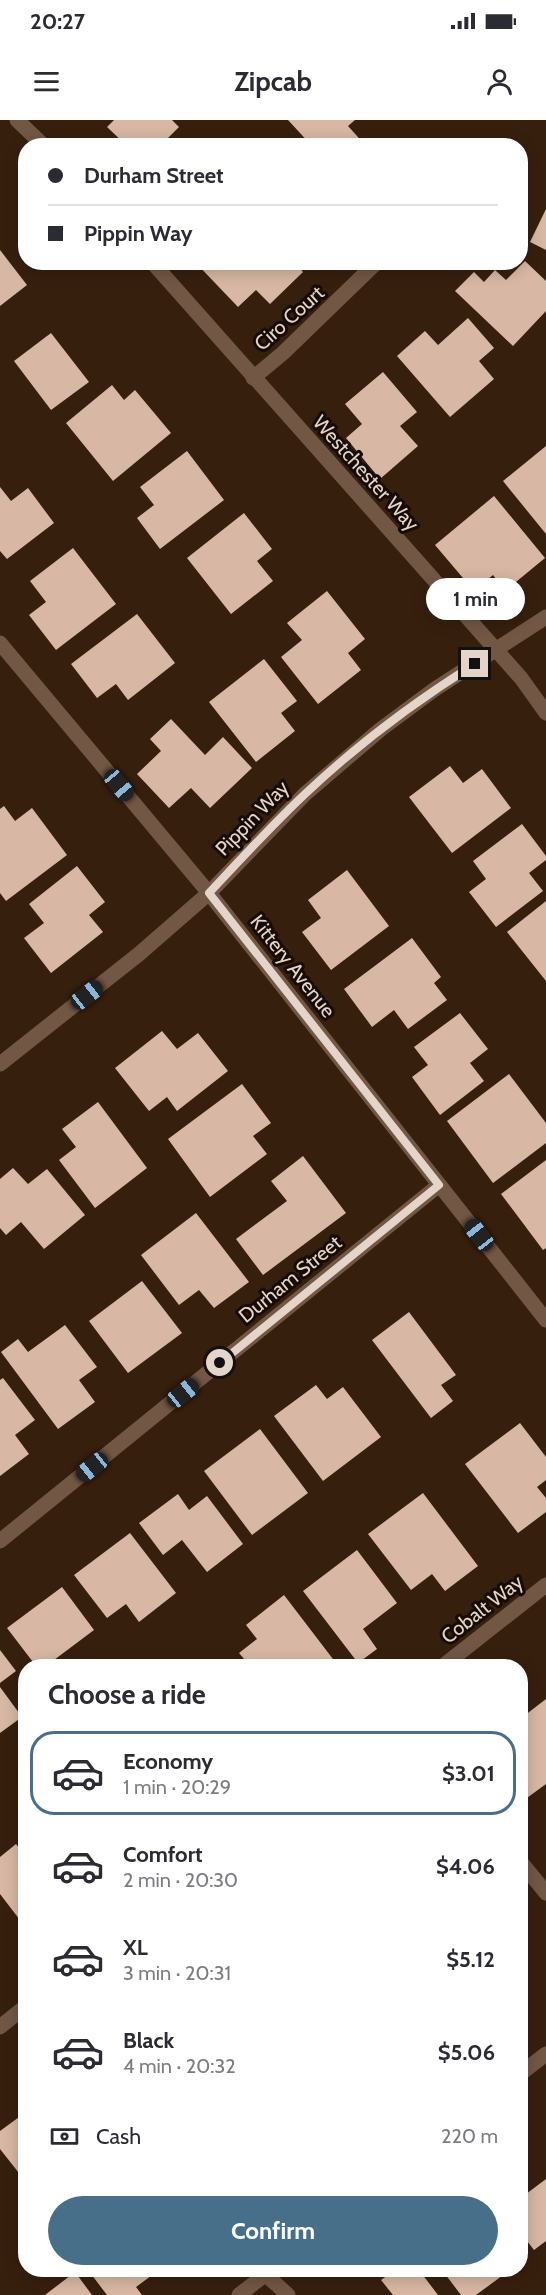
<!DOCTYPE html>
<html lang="en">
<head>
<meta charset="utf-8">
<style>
  body { margin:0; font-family:Cabin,sans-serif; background:#f2f2f3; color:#2b2b33; height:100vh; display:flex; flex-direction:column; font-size:22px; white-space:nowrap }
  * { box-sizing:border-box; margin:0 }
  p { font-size:20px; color:#7c7c81 }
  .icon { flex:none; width:33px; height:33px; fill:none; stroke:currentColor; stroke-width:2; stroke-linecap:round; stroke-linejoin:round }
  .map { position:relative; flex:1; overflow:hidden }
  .drawer { position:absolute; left:18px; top:1539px; width:510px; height:618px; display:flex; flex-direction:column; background:#fff; border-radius:24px; box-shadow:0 3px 15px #0003 }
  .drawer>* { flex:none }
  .top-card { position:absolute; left:18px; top:18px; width:510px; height:132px; border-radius:24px; box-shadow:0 3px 15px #0003; display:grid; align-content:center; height:132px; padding:0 30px; background:#fff }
  .end { position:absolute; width:27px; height:27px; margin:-14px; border:8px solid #e5d4ca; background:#111; box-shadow:0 0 0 3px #111 }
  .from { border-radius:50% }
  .bubble { position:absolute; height:42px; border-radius:21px; background:#fff; box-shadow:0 3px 15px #0003; font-size:20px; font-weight:700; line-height:42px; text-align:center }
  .car { position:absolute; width:18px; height:36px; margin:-18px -9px; border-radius:8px; box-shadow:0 0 4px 2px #0007; background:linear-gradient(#222 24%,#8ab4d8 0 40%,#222 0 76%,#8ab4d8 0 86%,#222 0) }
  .top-card b { display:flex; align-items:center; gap:21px; height:57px; font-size:22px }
  .top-card b+b { border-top:2px solid #e1e1e2 }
  .top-card i { width:15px; height:15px; background:#2b2b33 }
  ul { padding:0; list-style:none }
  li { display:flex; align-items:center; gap:18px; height:84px; margin:0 12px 9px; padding:0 18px; border:3px solid transparent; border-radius:24px }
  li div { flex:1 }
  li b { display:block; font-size:22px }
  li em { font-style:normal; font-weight:700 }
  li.current { border-color:#486f89 }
  li>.icon { width:54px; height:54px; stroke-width:1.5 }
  h2 { padding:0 30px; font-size:27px; line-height:72px }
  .pay { display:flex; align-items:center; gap:15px; height:66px; padding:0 30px; font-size:22px }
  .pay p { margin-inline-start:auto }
  .action { display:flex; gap:12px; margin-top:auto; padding:12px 30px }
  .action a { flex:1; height:69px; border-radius:36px; background:#486f89; color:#fff; font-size:24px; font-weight:700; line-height:69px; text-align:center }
  .status { display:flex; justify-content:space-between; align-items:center; height:42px; padding:0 30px; background:#fff; direction:ltr }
  .status svg { height:16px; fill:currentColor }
  header { display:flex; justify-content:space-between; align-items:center; height:78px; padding:0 30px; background:#fff; font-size:27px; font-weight:700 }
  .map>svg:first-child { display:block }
</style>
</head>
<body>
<div class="status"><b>20:27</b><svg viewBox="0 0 49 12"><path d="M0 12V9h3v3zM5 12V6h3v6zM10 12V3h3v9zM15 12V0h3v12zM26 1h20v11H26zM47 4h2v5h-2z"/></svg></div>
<header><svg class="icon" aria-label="menu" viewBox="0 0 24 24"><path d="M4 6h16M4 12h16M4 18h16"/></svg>Zipcab<svg class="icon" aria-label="person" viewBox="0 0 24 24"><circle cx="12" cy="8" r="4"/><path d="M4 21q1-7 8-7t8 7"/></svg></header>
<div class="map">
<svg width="546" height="2175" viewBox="0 0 546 2175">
  <rect width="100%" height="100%" fill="#371f0e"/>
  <g fill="#d8b8a4">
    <polygon points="114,0 172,0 179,7 163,23 166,26 127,26 107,7"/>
    <polygon points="288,0 355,0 348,6 366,26 312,26"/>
    <polygon points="546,89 546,130 530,122"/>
    <polygon points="0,130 27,165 0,186"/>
    <polygon points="525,141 546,161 546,191 513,226 455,171 474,152 484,162 495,150 506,160"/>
    <polygon points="195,142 294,142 303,152 270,184 256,170 238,187"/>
    <polygon points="468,198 494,228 479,241 494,259 450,297 397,236 425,211 438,225"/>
    <polygon points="51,213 89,262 51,290 14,241"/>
    <polygon points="383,252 417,292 400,306 418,326 380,359 346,318 362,304 345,284"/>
    <polygon points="112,265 124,280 135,270 171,313 113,361 66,303"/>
    <polygon points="546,326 546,414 503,361"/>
    <polygon points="187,331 224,380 160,429 137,398 154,385 140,367"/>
    <polygon points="0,367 11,381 28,368 54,403 7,439 0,431"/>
    <polygon points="494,376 545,438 505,471 493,455 474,471 435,425"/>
    <polygon points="244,393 272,429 257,441 273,461 231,494 187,438"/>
    <polygon points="73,428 116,484 56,530 29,495 46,482 30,461"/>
    <polygon points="327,471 365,519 348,533 361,550 318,584 281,537 302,520 287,503"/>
    <polygon points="137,494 175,543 128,580 116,564 97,578 71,544"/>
    <polygon points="264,539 297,581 281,593 295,611 256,642 209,582"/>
    <polygon points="171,599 205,635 223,617 252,648 210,688 191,668 169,688 137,654 161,631 150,619"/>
    <polygon points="450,646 463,663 482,649 511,688 452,733 409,677"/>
    <polygon points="4,686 15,701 32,688 67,735 6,781 0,773 0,689"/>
    <polygon points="522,704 546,736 546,740 529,753 543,771 496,807 469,772 486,759 473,741"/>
    <polygon points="77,746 105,782 89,795 103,812 51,853 24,818 44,803 29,784"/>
    <polygon points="347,750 389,806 331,850 302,812 321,798 308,780"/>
    <polygon points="546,781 546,861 507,812"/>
    <polygon points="412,818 441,857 434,863 447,880 408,909 394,890 372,907 344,869"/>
    <polygon points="460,893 488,929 470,943 484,961 440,995 412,957 428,945 414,927"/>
    <polygon points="162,911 177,929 198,913 228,951 177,991 167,977 149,991 115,948"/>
    <polygon points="509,954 546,1003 546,1023 493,1063 447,1001"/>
    <polygon points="242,964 271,1003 253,1016 267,1034 210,1077 168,1019"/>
    <polygon points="98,982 147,1048 95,1088 59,1040 76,1027 62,1009"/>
    <polygon points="303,1036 346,1093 263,1155 236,1119 287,1081 271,1061"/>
    <polygon points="546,1040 546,1128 543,1130 501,1074"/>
    <polygon points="13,1048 28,1064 47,1049 85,1095 44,1129 21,1102 6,1115 0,1108 0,1059"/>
    <polygon points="196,1093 249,1162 214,1188 199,1170 179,1185 141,1135"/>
    <polygon points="142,1161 182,1213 128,1253 89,1201"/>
    <polygon points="409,1192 456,1255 441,1265 453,1281 431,1298 372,1220"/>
    <polygon points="65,1205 97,1247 79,1260 95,1282 58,1309 1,1232 18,1219 28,1232"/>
    <polygon points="3,1258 35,1300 15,1315 29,1334 0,1356 0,1260"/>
    <polygon points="316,1265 327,1279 343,1267 381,1317 323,1361 274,1296"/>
    <polygon points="520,1303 546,1337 546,1360 537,1367 546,1378 546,1392 518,1413 465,1344"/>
    <polygon points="260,1309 308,1373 252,1415 204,1351"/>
    <polygon points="423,1373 478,1446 445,1471 432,1454 411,1470 368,1414"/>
    <polygon points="178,1374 189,1390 207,1376 243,1424 207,1452 182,1420 163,1435 139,1403"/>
    <polygon points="130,1413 176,1473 139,1502 126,1484 107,1498 74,1455"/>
    <polygon points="357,1430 397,1483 363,1509 377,1529 358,1543 303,1471"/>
    <polygon points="62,1467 94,1510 46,1546 36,1546 7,1508"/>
    <polygon points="284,1475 336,1543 332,1546 250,1546 239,1533 257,1519 246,1505"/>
    <polygon points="0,1530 16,1551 0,1563"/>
    <polygon points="0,1567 22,1597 0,1613"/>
    <polygon points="546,1579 546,1664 520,1683 520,1599"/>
    <polygon points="16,1724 26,1737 26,1802 23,1804 0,1774 0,1737"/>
    <polygon points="26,1992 26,2062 0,2029 0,2011"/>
    <polygon points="546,2059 546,2121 534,2130 520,2112 520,2067 526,2074"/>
    <polygon points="88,2150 159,2150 136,2167 142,2175 107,2175"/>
    <polygon points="395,2150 419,2150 438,2175 393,2175 381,2160"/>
    <polygon points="442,2150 510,2150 476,2175 461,2175"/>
    <polygon points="75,2152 92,2175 45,2175"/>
  </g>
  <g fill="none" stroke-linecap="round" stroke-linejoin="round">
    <g stroke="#735745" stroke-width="15">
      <polyline points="17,0 44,26"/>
      <polyline points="152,142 521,558 546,593"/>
      <polyline points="253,258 283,233 377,142"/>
      <polyline points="0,523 209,773 546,1200"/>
      <polyline points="0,944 139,834 209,773 305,674 381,609 435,569 546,497"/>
      <polyline points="0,1421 439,1065"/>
      <polyline points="443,1546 546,1465"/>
      <polyline points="520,1741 546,1773"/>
      <polyline points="0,1907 26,1886"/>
      <polyline points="520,1954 546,1934"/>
      <polyline points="265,2154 288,2175"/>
      <polyline points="239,2175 271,2150"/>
    </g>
  </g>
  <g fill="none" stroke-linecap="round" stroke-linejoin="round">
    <path stroke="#e5d4ca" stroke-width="8" d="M220,1243l219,-178 -230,-292c31,-33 62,-67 96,-99 52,-49 109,-92 170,-130"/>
  </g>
  <g text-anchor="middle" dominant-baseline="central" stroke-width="6" stroke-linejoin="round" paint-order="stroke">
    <g font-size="20" fill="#e5d4ca" stroke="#170c05">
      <text transform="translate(289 198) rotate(-42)">Ciro Court</text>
      <text transform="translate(366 353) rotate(48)">Westchester Way</text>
      <text transform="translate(252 698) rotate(-46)">Pippin Way</text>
      <text transform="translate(293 846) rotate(52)">Kittery Avenue</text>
      <text transform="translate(290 1159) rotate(-39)">Durham Street</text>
      <text transform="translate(482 1489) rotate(-38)">Cobalt Way</text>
    </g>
  </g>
</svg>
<i class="end from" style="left:220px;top:1243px"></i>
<i class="end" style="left:475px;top:544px"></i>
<div class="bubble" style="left:426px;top:458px;width:99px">1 min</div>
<i class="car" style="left:119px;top:665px;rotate:140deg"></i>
<i class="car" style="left:87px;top:875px;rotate:52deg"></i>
<i class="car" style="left:479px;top:1115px;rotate:322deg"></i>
<i class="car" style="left:183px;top:1273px;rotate:51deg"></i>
<i class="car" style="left:92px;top:1347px;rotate:231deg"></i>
<div class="top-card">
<b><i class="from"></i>Durham Street</b>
<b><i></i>Pippin Way</b>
</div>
<section class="drawer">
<h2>Choose a ride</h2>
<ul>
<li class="current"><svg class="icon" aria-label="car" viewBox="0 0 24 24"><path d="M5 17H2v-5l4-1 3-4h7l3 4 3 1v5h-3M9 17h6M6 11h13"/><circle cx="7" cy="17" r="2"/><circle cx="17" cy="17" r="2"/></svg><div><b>Economy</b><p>1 min · 20:29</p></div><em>$3.01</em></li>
<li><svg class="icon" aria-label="car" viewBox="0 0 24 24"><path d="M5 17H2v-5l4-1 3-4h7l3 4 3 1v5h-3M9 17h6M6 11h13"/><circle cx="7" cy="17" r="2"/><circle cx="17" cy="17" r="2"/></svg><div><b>Comfort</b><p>2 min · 20:30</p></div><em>$4.06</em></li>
<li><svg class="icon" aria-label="car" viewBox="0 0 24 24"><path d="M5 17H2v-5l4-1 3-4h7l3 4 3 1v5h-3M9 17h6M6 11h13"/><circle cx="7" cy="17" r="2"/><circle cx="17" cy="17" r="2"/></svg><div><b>XL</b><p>3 min · 20:31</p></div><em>$5.12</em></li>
<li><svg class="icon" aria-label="car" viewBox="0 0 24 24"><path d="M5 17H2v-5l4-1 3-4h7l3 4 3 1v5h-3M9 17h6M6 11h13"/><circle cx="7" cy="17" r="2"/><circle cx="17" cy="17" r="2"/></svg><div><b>Black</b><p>4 min · 20:32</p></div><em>$5.06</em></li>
</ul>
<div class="pay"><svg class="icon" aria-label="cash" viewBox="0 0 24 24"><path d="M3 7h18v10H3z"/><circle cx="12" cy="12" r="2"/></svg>Cash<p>220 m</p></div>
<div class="action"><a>Confirm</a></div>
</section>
</div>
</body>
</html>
